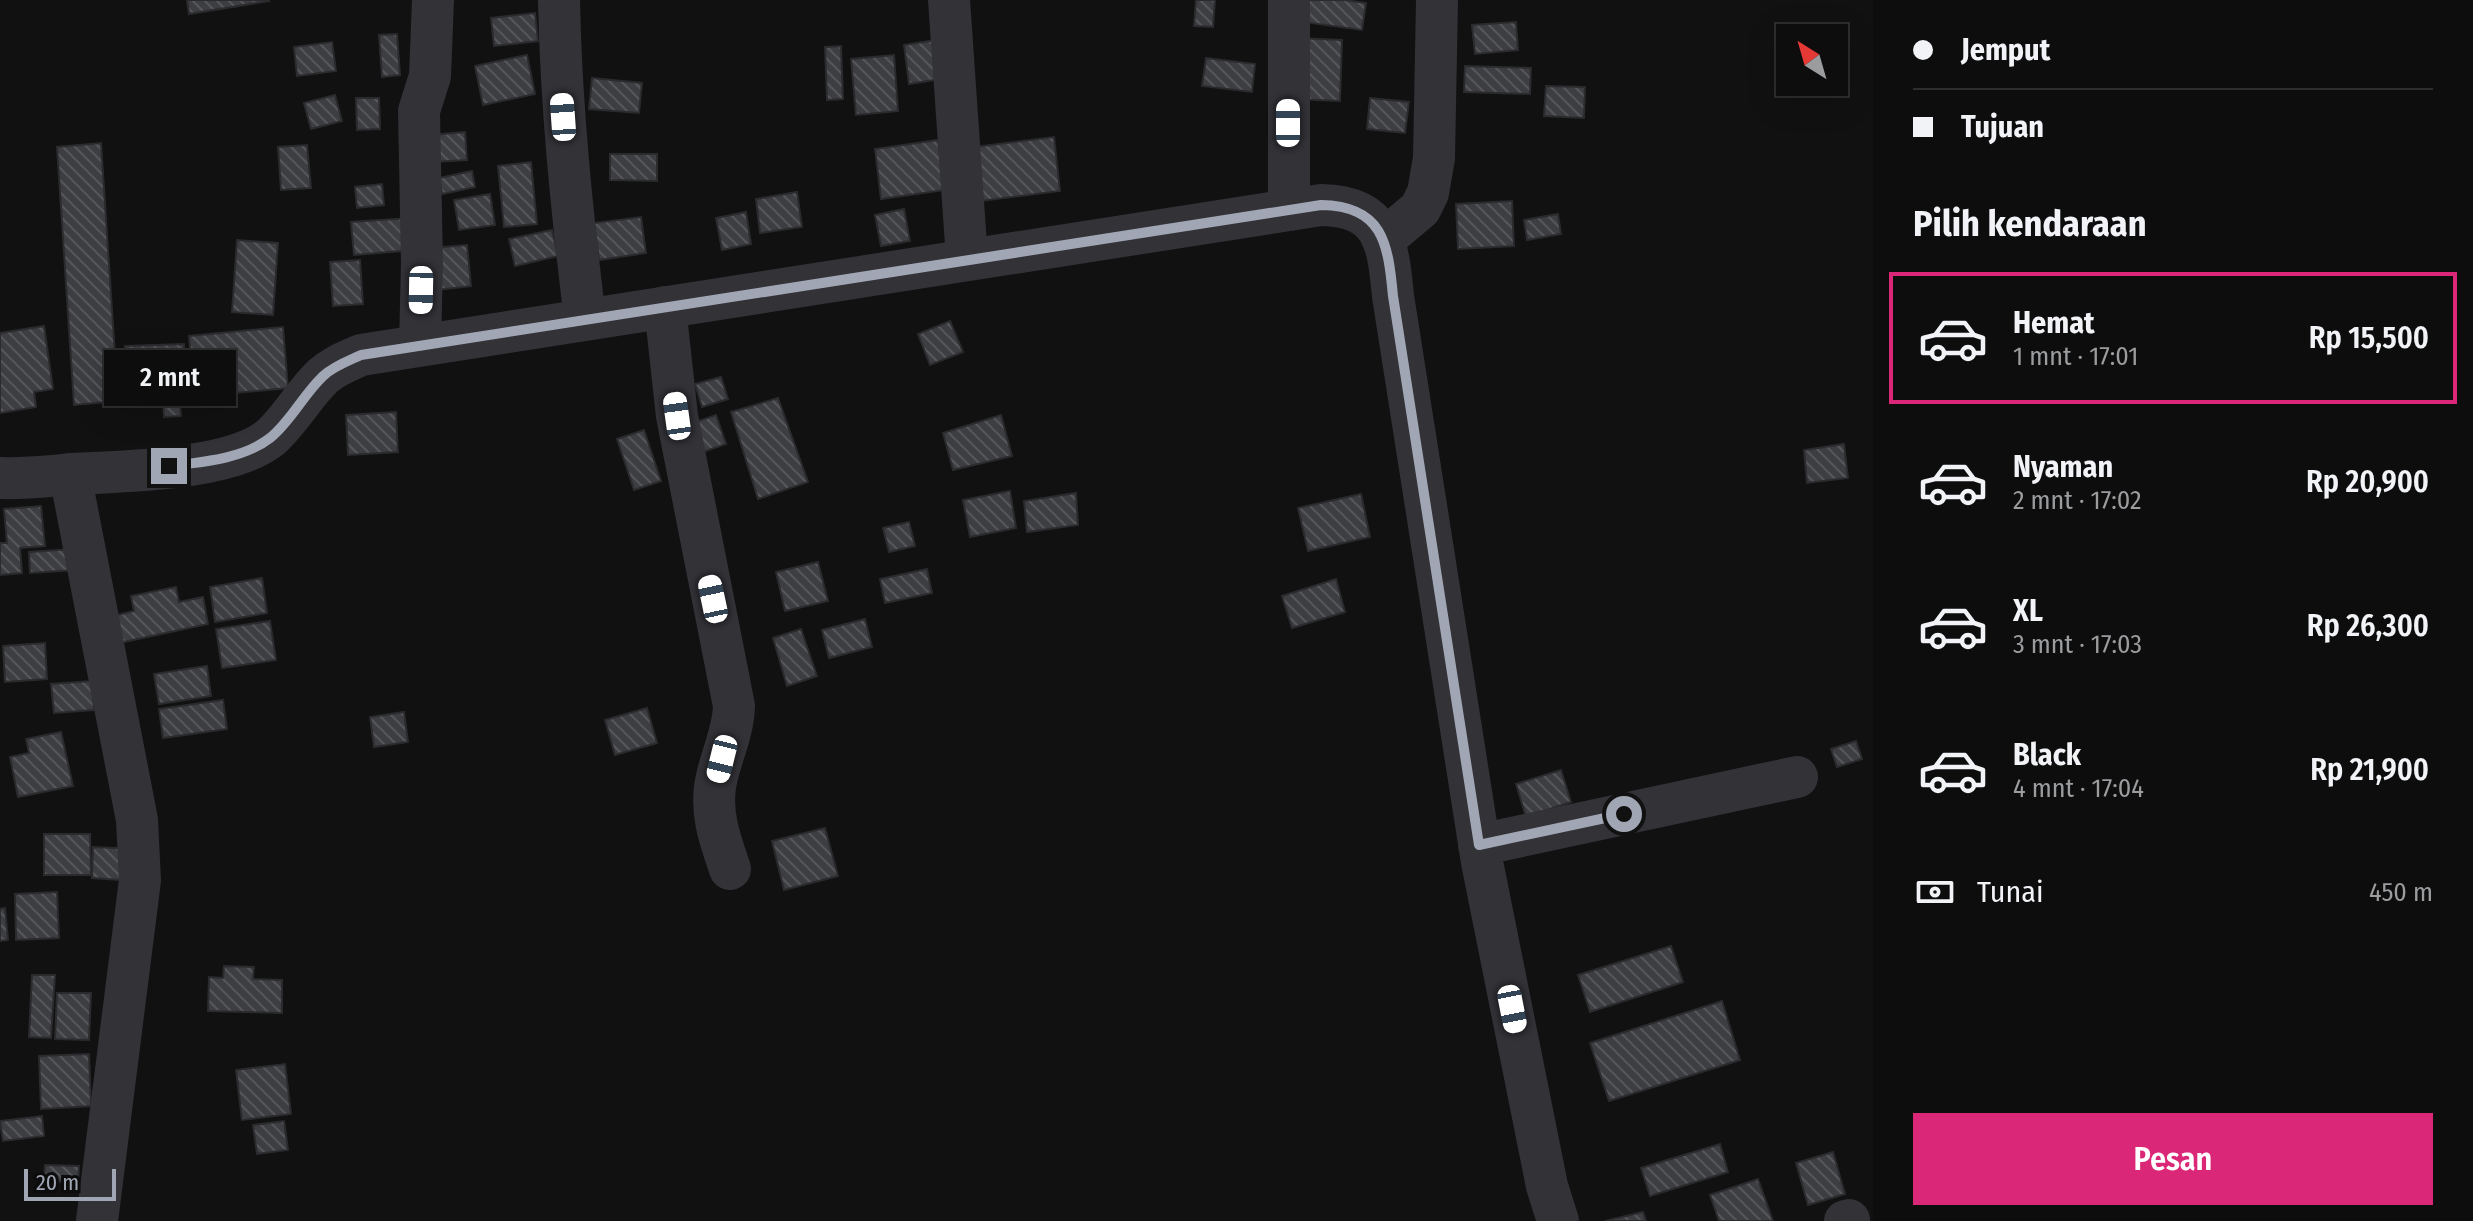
<!DOCTYPE html>
<html lang="id">
<head>
<meta charset="utf-8">
<style>
  body { margin:0; font-family:"Fira Sans Condensed",sans-serif; background:#1b1b1c; color:#f1f3f6; height:100vh; display:flex; flex-direction:column; font-size:30px; white-space:nowrap }
  * { box-sizing:border-box; margin:0 }
  p { font-size:26px; color:#9a9c9e }
  .icon { flex:none; width:44px; height:44px; fill:none; stroke:currentColor; stroke-width:2; stroke-linecap:round; stroke-linejoin:round }
  .map { position:relative; flex:1; overflow:hidden }
  .drawer { display:flex; flex-direction:column; background:#0d0d0e; width:600px }
  .drawer>* { flex:none }
  .hud { display:grid; align-content:center; height:176px; padding:0 40px; background:#0d0d0e }
  .needle { width:52px; rotate:323deg }
  .tools { position:absolute; left:1776px; top:24px; display:grid; gap:16px }
  .tools a { display:grid; place-items:center; width:72px; height:72px; border-radius:0px; background:#0d0d0e; box-shadow:0 8px 32px #0002,0 0 0 2px #2d2d2e; font-size:40px }
  .scale { position:absolute; left:24px; bottom:20px; width:92px; box-sizing:border-box; padding-left:8px; border:4px solid #a1a6b4; border-top:0; font-size:22px; line-height:28px; white-space:nowrap; color:#a1a6b4; -webkit-text-stroke:6px #0c0c0d; paint-order:stroke }
  .end { position:absolute; width:36px; height:36px; margin:-18px; border:10px solid #a1a6b4; background:#111; box-shadow:0 0 0 4px #111 }
  .from { border-radius:50% }
  .bubble { position:absolute; height:56px; border-radius:0px; background:#0d0d0e; box-shadow:0 8px 32px #0002,0 0 0 2px #2d2d2e; font-size:26px; font-weight:600; line-height:56px; text-align:center }
  .car { position:absolute; width:24px; height:48px; margin:-24px -12px; border-radius:10px; box-shadow:0 0 6px 2px #0007; background:linear-gradient(#fff 24%,#345 0 40%,#fff 0 76%,#345 0 86%,#fff 0) }
  .hud b { display:flex; align-items:center; gap:28px; height:76px; font-size:30px }
  .hud b+b { border-top:2px solid #2d2d2e }
  .hud i { width:20px; height:20px; background:#f1f3f6 }
  ul { padding:0; list-style:none }
  li { display:flex; align-items:center; gap:24px; height:132px; margin:0 16px 12px; padding:0 24px; border:4px solid transparent; border-radius:0px }
  li div { flex:1 }
  li b { display:block; font-size:30px }
  li em { font-style:normal; font-weight:600 }
  li.selected { border-color:#db2777 }
  li>.icon { width:72px; height:72px; stroke-width:1.5 }
  h2 { padding:0 40px; font-size:36px; line-height:96px }
  .pay { display:flex; align-items:center; gap:20px; height:88px; padding:0 40px; font-size:30px }
  .pay p { margin-inline-start:auto }
  .button { display:flex; gap:16px; margin-top:auto; padding:16px 40px }
  .button a { flex:1; height:92px; border-radius:0px; background:#db2777; color:#fff; font-size:32px; font-weight:600; line-height:92px; text-align:center }
  main { display:flex; flex:1; min-height:0 }
  .map>svg:first-child { display:block }
</style>
</head>
<body>
<main>
<div class="map">
<svg width="1873" height="1221" viewBox="0 0 1873 1221">
  <defs>
    <pattern id="building-back-hatch" width="6" height="6" patternUnits="userSpaceOnUse" patternTransform="scale(2)"><rect width="6" height="6" fill="#3d3e42"/><path d="M-1 5l2 2M0 0l6 6M5-1l2 2" fill="none" stroke="#56575b"/></pattern>
  </defs>
  <rect width="100%" height="100%" fill="#111112"/>
  <g fill="url(#building-back-hatch)" stroke="#2b2b2e" stroke-width="2">
    <polygon points="187,0 268,0 269,1 189,14"/>
    <polygon points="1196,0 1215,0 1213,27 1194,26"/>
    <polygon points="1299,0 1344,0 1366,3 1362,30 1296,21"/>
    <polygon points="535,13 538,41 494,46 491,18"/>
    <polygon points="1516,22 1518,50 1475,54 1472,25"/>
    <polygon points="397,34 400,75 382,77 379,35"/>
    <polygon points="1296,38 1342,40 1340,101 1294,99"/>
    <polygon points="936,40 941,79 909,84 904,45"/>
    <polygon points="332,42 336,71 297,76 294,47"/>
    <polygon points="841,46 843,99 827,100 825,47"/>
    <polygon points="527,55 535,94 483,105 475,66"/>
    <polygon points="894,55 898,111 856,115 851,59"/>
    <polygon points="1206,58 1255,64 1252,92 1202,86"/>
    <polygon points="1465,66 1531,68 1530,94 1464,92"/>
    <polygon points="592,78 642,83 639,113 589,109"/>
    <polygon points="1546,86 1585,87 1584,118 1544,116"/>
    <polygon points="335,95 342,121 311,129 304,103"/>
    <polygon points="356,98 379,98 380,129 357,130"/>
    <polygon points="1370,98 1409,102 1405,133 1367,129"/>
    <polygon points="465,132 467,160 433,162 431,135"/>
    <polygon points="1054,137 1060,191 981,201 974,147"/>
    <polygon points="938,140 945,190 881,199 875,149"/>
    <polygon points="101,143 118,401 74,405 57,147"/>
    <polygon points="307,145 311,188 281,190 278,147"/>
    <polygon points="610,154 657,154 657,181 610,180"/>
    <polygon points="531,162 537,224 504,227 498,166"/>
    <polygon points="472,171 475,187 442,194 439,178"/>
    <polygon points="382,184 384,205 357,208 355,187"/>
    <polygon points="797,192 802,227 760,233 756,199"/>
    <polygon points="490,194 495,225 459,230 454,200"/>
    <polygon points="1512,201 1514,246 1458,249 1456,204"/>
    <polygon points="904,209 910,241 881,246 875,215"/>
    <polygon points="746,212 751,244 722,250 716,218"/>
    <polygon points="1558,214 1561,234 1527,240 1524,220"/>
    <polygon points="641,217 646,253 599,260 594,223"/>
    <polygon points="410,218 413,250 354,255 351,222"/>
    <polygon points="552,230 558,256 515,266 509,239"/>
    <polygon points="237,240 278,243 273,315 232,312"/>
    <polygon points="467,245 471,286 437,290 433,248"/>
    <polygon points="360,260 363,304 333,306 330,262"/>
    <polygon points="950,321 963,352 930,365 918,334"/>
    <polygon points="44,326 53,389 34,392 36,407 0,413 0,333"/>
    <polygon points="283,327 288,388 194,397 189,336"/>
    <polygon points="184,344 186,397 127,399 125,346"/>
    <polygon points="721,377 728,399 702,407 695,384"/>
    <polygon points="179,397 181,416 164,417 163,398"/>
    <polygon points="778,398 808,482 758,499 731,412"/>
    <polygon points="396,412 398,452 348,455 346,415"/>
    <polygon points="716,415 726,444 700,453 690,424"/>
    <polygon points="1001,415 1012,456 953,470 943,433"/>
    <polygon points="644,430 661,481 634,490 617,439"/>
    <polygon points="1844,444 1848,478 1807,483 1804,450"/>
    <polygon points="1010,491 1016,528 970,537 963,500"/>
    <polygon points="1076,493 1078,525 1027,532 1024,501"/>
    <polygon points="1361,494 1370,537 1308,551 1298,508"/>
    <polygon points="41,506 45,546 20,548 22,573 0,575 0,543 7,543 4,509"/>
    <polygon points="909,522 915,546 889,552 883,528"/>
    <polygon points="73,549 75,570 30,573 29,552"/>
    <polygon points="818,562 828,601 785,611 776,572"/>
    <polygon points="927,569 932,593 885,603 880,579"/>
    <polygon points="262,578 267,613 215,622 210,587"/>
    <polygon points="1336,579 1345,612 1292,628 1282,596"/>
    <polygon points="176,587 179,602 203,597 208,624 119,643 113,616 134,611 131,596"/>
    <polygon points="865,619 872,647 829,658 822,630"/>
    <polygon points="270,621 276,660 222,668 216,629"/>
    <polygon points="801,629 817,676 787,686 773,638"/>
    <polygon points="45,643 47,679 5,682 3,646"/>
    <polygon points="207,666 211,696 159,704 154,674"/>
    <polygon points="92,681 94,710 54,713 51,684"/>
    <polygon points="223,700 227,729 163,738 159,709"/>
    <polygon points="647,708 657,743 615,755 605,720"/>
    <polygon points="404,712 408,742 374,747 370,717"/>
    <polygon points="61,732 73,786 18,797 10,757 29,753 26,739"/>
    <polygon points="1856,741 1862,759 1837,767 1831,749"/>
    <polygon points="1561,770 1571,802 1526,817 1516,784"/>
    <polygon points="825,828 838,876 784,890 772,841"/>
    <polygon points="44,834 90,834 91,875 44,875"/>
    <polygon points="93,847 137,849 135,881 92,878"/>
    <polygon points="57,892 59,938 16,940 15,894"/>
    <polygon points="5,908 8,940 0,941 0,909"/>
    <polygon points="1671,946 1683,982 1590,1012 1578,975"/>
    <polygon points="224,966 254,967 253,979 282,980 282,1013 208,1011 209,977 223,978"/>
    <polygon points="32,975 55,975 51,1038 29,1037"/>
    <polygon points="57,993 91,993 89,1040 55,1039"/>
    <polygon points="1722,1001 1740,1060 1609,1101 1590,1043"/>
    <polygon points="89,1054 91,1106 41,1109 39,1056"/>
    <polygon points="285,1064 291,1114 242,1120 236,1070"/>
    <polygon points="42,1116 44,1136 3,1141 0,1121"/>
    <polygon points="284,1121 288,1150 257,1154 253,1125"/>
    <polygon points="1720,1144 1728,1172 1650,1196 1641,1168"/>
    <polygon points="1833,1152 1845,1194 1808,1205 1796,1163"/>
    <polygon points="45,1165 79,1166 78,1183 44,1181"/>
    <polygon points="1758,1179 1773,1221 1719,1221 1710,1195"/>
    <polygon points="1643,1212 1646,1221 1605,1221"/>
  </g>
  <g fill="none" stroke-linecap="round" stroke-linejoin="round">
    <g stroke="#323237" stroke-width="42">
      <path d="M559,0c2,107 13,212 26,319"/>
      <polyline points="949,0 967,259"/>
      <polyline points="1289,210 1289,0"/>
      <polyline points="1383,240 1420,209 1428,193 1434,158 1437,0"/>
      <path d="M665,307l12,109 57,290c-1,30 -15,53 -19,81 -4,30 6,55 15,82"/>
      <polyline points="420,345 422,263 419,111 430,76 433,0"/>
      <polyline points="70,474 137,820 140,880 97,1221"/>
      <path d="M0,478c25,1 49,-2 74,-4 51,-3 158,-4 197,-37 20,-18 33,-43 52,-61 11,-10 25,-15 38,-21l960,-150c63,1 67,38 72,91l89,566 65,324 11,35"/>
      <polyline points="1479,845 1797,777"/>
      <polyline points="1845,1221 1849,1220"/>
    </g>
  </g>
  <g fill="none" stroke-linecap="round" stroke-linejoin="round">
    <path stroke="#a1a6b4" stroke-width="10" d="M169,466c33,-4 74,-7 101,-28 21,-17 33,-43 53,-62 11,-10 25,-15 38,-21l960,-150c62,1 67,38 72,91l86,549 145,-31"/>
  </g>
</svg>
<div class="tools">
<a><svg class="needle" viewBox="-14 -14 28 28"><path d="M0-13l5 13h-10z" fill="#e53935"/><path d="M0 13l5-13h-10z" fill="#9a9c9e"/></svg></a>
</div>
<div class="scale">20 m</div>
<i class="end from" style="left:1624px;top:814px"></i>
<i class="end" style="left:169px;top:466px"></i>
<div class="bubble" style="left:104px;top:350px;width:132px">2 mnt</div>
<i class="car" style="left:563px;top:117px;rotate:356deg"></i>
<i class="car" style="left:1288px;top:123px;rotate:0deg"></i>
<i class="car" style="left:421px;top:290px;rotate:181deg"></i>
<i class="car" style="left:677px;top:416px;rotate:352deg"></i>
<i class="car" style="left:713px;top:599px;rotate:348deg"></i>
<i class="car" style="left:722px;top:759px;rotate:194deg"></i>
<i class="car" style="left:1512px;top:1009px;rotate:169deg"></i>
</div>
<section class="drawer">
<div class="hud">
<b><i class="from"></i>Jemput</b>
<b><i></i>Tujuan</b>
</div>
<h2>Pilih kendaraan</h2>
<ul>
<li class="selected"><svg class="icon" aria-label="car" viewBox="0 0 24 24"><path d="M5 17H2v-5l4-1 3-4h7l3 4 3 1v5h-3M9 17h6M6 11h13"/><circle cx="7" cy="17" r="2"/><circle cx="17" cy="17" r="2"/></svg><div><b>Hemat</b><p>1 mnt · 17:01</p></div><em>Rp 15,500</em></li>
<li><svg class="icon" aria-label="car" viewBox="0 0 24 24"><path d="M5 17H2v-5l4-1 3-4h7l3 4 3 1v5h-3M9 17h6M6 11h13"/><circle cx="7" cy="17" r="2"/><circle cx="17" cy="17" r="2"/></svg><div><b>Nyaman</b><p>2 mnt · 17:02</p></div><em>Rp 20,900</em></li>
<li><svg class="icon" aria-label="car" viewBox="0 0 24 24"><path d="M5 17H2v-5l4-1 3-4h7l3 4 3 1v5h-3M9 17h6M6 11h13"/><circle cx="7" cy="17" r="2"/><circle cx="17" cy="17" r="2"/></svg><div><b>XL</b><p>3 mnt · 17:03</p></div><em>Rp 26,300</em></li>
<li><svg class="icon" aria-label="car" viewBox="0 0 24 24"><path d="M5 17H2v-5l4-1 3-4h7l3 4 3 1v5h-3M9 17h6M6 11h13"/><circle cx="7" cy="17" r="2"/><circle cx="17" cy="17" r="2"/></svg><div><b>Black</b><p>4 mnt · 17:04</p></div><em>Rp 21,900</em></li>
</ul>
<div class="pay"><svg class="icon" aria-label="cash" viewBox="0 0 24 24"><path d="M3 7h18v10H3z"/><circle cx="12" cy="12" r="2"/></svg>Tunai<p>450 m</p></div>
<div class="button"><a>Pesan</a></div>
</section>
</main>
</body>
</html>
